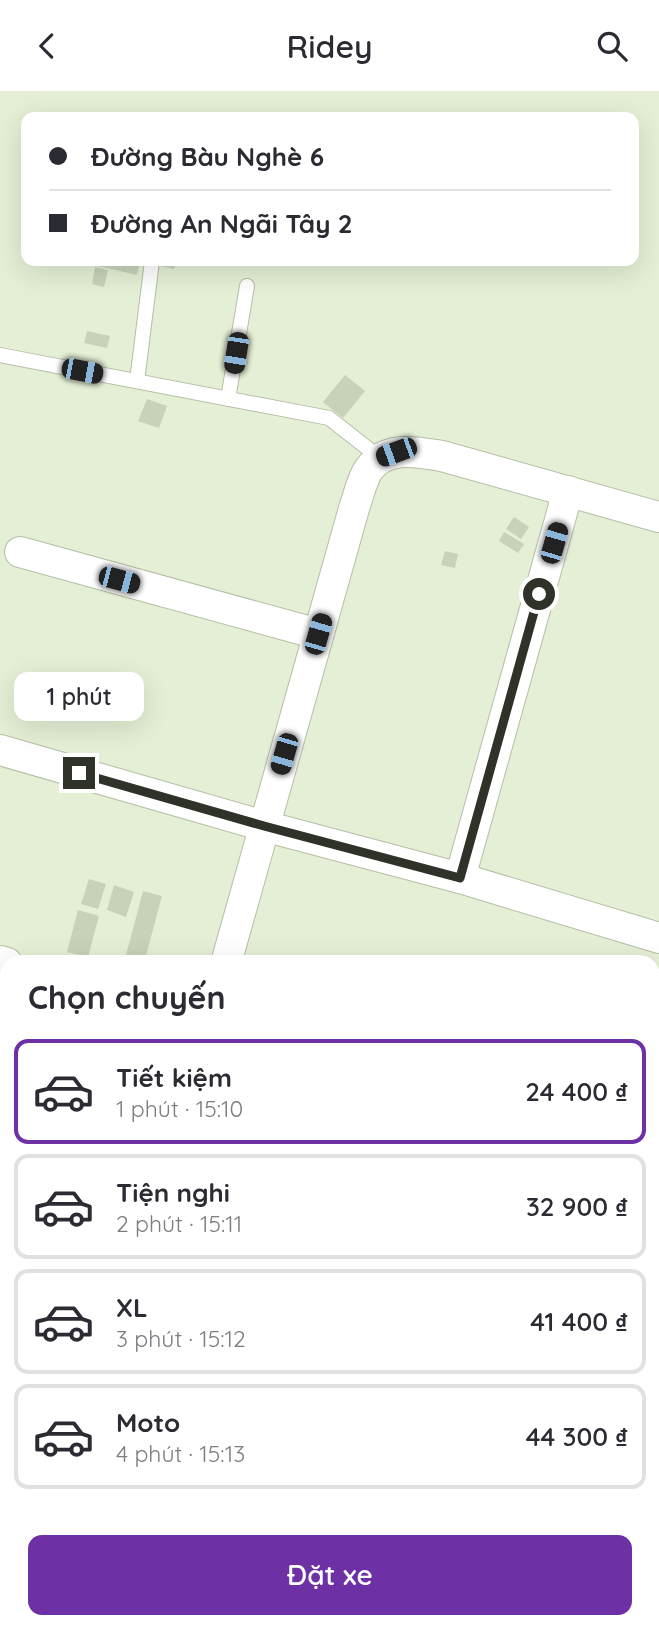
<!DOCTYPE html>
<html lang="vi">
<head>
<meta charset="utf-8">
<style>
  body { margin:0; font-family:Quicksand,sans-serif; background:#f2f2f3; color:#2b2b33; height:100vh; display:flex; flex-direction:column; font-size:26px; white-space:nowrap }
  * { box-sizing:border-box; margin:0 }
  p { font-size:23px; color:#7c7c81 }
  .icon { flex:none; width:38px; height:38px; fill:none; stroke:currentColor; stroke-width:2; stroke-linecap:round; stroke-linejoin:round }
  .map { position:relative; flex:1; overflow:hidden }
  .details { position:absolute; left:0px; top:864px; width:660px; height:674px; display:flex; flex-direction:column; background:#fff; border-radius:21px 21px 0 0; box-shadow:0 7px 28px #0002 }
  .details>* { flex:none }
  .guide { position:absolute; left:21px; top:21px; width:618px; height:154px; border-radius:14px; box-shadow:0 7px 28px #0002; display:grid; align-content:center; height:154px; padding:0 28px; background:#fff }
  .end { position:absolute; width:32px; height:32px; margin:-16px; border:9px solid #2e3228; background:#fff; box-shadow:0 0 0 4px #fff }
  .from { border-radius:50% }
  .bubble { position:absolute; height:49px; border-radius:14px; background:#fff; box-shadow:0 7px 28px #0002; font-size:23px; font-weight:600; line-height:49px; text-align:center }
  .car { position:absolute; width:21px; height:42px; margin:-21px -10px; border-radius:9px; box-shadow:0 0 5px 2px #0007; background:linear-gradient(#222 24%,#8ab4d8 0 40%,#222 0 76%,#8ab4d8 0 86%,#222 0) }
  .guide b { display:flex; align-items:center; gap:24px; height:66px; font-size:26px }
  .guide b+b { border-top:2px solid #e1e1e2 }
  .guide i { width:18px; height:18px; background:#2b2b33 }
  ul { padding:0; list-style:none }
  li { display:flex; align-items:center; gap:21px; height:105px; margin:0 14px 10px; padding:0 14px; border:4px solid #e1e1e2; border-radius:14px }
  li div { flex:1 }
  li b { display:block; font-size:26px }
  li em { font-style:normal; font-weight:600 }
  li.on { border-color:#6e30a5 }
  li>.icon { width:63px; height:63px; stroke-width:1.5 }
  h2 { padding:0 28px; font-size:32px; line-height:84px }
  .primary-button { display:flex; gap:14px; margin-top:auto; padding:14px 28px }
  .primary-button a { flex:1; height:80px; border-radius:14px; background:#6e30a5; color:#fff; font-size:28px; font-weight:600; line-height:80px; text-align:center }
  header { display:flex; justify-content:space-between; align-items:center; height:91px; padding:0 28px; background:#fff; font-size:32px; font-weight:600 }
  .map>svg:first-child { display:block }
</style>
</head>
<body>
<header><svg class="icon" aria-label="back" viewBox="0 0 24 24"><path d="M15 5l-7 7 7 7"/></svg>Ridey<svg class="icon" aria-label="search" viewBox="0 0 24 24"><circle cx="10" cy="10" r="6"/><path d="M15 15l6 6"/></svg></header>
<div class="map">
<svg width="659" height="1538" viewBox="0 0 659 1538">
  <rect width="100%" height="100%" fill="#e5efd5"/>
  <g fill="#c8d2b9">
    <polygon points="99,170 140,170 137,184 98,175"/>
    <polygon points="157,170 176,170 174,178 156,174"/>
    <polygon points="95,176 108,179 104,196 92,193"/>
    <polygon points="87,240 110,245 107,257 84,252"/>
    <polygon points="345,284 365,300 343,327 323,311"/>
    <polygon points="147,308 167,315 159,337 138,330"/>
    <polygon points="514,426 529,436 521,448 506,438"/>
    <polygon points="504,441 524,453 518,462 499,450"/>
    <polygon points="445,460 458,463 455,477 441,474"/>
    <polygon points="89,788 106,793 98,818 81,813"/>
    <polygon points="114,794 134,801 126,826 107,819"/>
    <polygon points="143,800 162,805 144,872 124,872"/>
    <polygon points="78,819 99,825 88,866 67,861"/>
    <polygon points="0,1082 7,1084 7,1123 0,1120"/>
    <polygon points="0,1137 7,1139 7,1165 0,1163"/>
    <polygon points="653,1148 659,1150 659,1187 653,1186"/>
    <polygon points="0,1247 7,1250 7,1271 0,1269"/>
    <polygon points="653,1344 659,1346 659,1383 653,1381"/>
    <polygon points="583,1531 621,1531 619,1538 581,1538"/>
    <polygon points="626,1531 638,1533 637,1538 624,1538"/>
  </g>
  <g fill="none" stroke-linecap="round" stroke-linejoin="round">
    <defs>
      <g id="lane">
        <polyline points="0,264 329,327 380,367"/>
        <polyline points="137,290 152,170"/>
        <polyline points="228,308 247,195"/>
      </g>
      <g id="street">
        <polyline points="20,461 318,543"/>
        <polyline points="0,659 264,735 460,787 659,847"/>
        <polyline points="460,787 568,400"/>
        <polyline points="0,870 7,872"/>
        <path d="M226,872l129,-458c4,-11 7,-26 14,-36 18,-24 48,-17 73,-13l217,61"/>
        <polyline points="0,936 7,911"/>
        <polyline points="653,948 659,926"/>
        <polyline points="653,1059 659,1061"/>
        <polyline points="653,1274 659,1276"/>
        <polyline points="0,1364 7,1366"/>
        <polyline points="490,1538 492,1531"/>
      </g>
    </defs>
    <use href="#lane" stroke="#b5bfa6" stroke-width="16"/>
    <use href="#street" stroke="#b5bfa6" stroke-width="32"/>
    <use href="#lane" stroke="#fff" stroke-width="14"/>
    <use href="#street" stroke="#fff" stroke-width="30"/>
  </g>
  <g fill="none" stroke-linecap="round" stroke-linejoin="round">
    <polyline stroke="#2e3228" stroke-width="9" points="79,682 264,735 460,787 539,503"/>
  </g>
</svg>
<i class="end from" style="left:539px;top:503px"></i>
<i class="end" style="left:79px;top:682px"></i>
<div class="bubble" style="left:14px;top:581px;width:130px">1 phút</div>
<i class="car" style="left:236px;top:262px;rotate:189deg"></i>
<i class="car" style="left:82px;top:280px;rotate:101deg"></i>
<i class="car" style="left:396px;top:361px;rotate:250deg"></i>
<i class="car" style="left:554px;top:452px;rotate:16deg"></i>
<i class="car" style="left:119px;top:489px;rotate:105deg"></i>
<i class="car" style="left:318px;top:543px;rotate:16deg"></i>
<i class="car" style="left:284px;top:663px;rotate:196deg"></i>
<div class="guide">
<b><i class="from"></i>Đường Bàu Nghè 6</b>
<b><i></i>Đường An Ngãi Tây 2</b>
</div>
<section class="details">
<h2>Chọn chuyến</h2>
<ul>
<li class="on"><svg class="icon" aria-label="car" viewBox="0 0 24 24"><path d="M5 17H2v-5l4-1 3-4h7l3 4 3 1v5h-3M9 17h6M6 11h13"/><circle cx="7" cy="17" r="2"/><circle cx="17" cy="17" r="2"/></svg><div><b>Tiết kiệm</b><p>1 phút · 15:10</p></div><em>24 400 ₫</em></li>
<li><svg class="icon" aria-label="car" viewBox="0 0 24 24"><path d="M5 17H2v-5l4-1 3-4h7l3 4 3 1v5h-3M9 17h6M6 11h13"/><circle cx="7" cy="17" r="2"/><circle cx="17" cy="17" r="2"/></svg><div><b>Tiện nghi</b><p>2 phút · 15:11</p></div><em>32 900 ₫</em></li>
<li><svg class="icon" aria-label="car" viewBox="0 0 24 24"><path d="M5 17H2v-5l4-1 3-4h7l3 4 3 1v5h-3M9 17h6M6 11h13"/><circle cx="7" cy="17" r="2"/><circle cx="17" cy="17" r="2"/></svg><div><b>XL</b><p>3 phút · 15:12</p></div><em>41 400 ₫</em></li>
<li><svg class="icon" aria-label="car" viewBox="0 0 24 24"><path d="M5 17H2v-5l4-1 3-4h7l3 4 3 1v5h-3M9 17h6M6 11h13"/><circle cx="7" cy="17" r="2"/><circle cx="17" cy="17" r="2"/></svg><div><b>Moto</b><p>4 phút · 15:13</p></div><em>44 300 ₫</em></li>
</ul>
<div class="primary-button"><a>Đặt xe</a></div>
</section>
</div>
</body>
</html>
